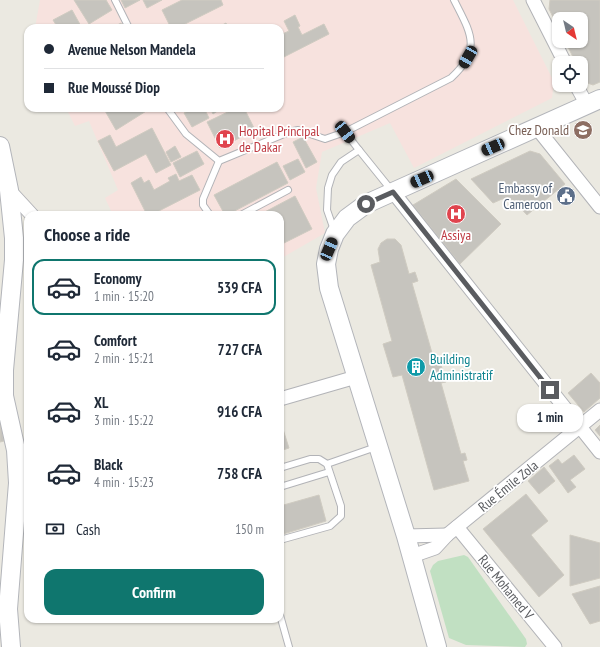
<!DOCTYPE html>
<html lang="en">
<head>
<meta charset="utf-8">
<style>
  body { margin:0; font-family:"PT Sans Narrow",sans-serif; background:#f6f6f7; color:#1f2937; height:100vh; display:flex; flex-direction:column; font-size:15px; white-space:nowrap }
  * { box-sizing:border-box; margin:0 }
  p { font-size:13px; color:#747a83 }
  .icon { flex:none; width:22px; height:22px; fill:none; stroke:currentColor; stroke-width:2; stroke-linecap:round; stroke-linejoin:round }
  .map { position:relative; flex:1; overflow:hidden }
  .side { position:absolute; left:24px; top:211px; width:260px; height:412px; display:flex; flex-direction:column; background:#fff; border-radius:12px; box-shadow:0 1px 3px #0004 }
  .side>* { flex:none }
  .top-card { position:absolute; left:24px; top:24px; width:260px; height:88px; border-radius:12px; box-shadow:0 1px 3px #0004; display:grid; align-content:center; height:88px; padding:0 20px; background:#fff }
  .needle { width:26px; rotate:145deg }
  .fabs { position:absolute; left:552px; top:12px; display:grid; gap:8px }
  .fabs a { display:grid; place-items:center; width:36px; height:36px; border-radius:8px; background:#fff; box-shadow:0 1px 3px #0004; font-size:20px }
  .end { position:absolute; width:18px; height:18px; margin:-9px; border:5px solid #5a5c60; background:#fff; box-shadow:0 0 0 2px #fff }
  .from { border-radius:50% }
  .bubble { position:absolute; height:28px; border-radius:12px; background:#fff; box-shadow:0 1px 3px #0004; font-size:13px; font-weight:800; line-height:28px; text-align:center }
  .car { position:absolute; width:12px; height:24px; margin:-12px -6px; border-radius:5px; box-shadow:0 0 3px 1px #0007; background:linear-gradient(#222 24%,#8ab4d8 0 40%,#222 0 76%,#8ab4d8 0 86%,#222 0) }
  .top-card b { display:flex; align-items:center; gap:14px; height:38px; font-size:15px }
  .top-card b+b { border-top:1px solid #e0e1e3 }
  .top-card i { width:10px; height:10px; background:#1f2937 }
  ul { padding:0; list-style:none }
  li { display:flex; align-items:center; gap:12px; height:56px; margin:0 8px 6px; padding:0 12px; border:2px solid transparent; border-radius:12px }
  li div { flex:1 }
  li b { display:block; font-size:15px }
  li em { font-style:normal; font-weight:800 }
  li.selected { border-color:#0f766e }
  li>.icon { width:36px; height:36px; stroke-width:1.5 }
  h2 { padding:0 20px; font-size:18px; line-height:48px }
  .pay { display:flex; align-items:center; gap:10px; height:44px; padding:0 20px; font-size:15px }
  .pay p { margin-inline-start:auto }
  .primary-button { display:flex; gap:8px; margin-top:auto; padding:8px 20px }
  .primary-button a { flex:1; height:46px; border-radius:12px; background:#0f766e; color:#fff; font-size:16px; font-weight:800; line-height:46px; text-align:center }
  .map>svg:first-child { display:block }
</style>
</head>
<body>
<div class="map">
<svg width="600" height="647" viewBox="0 0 600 647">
  <rect width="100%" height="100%" fill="#ebe9e1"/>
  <polygon fill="#f7e2de" points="40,0 513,0 554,82 552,98 414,168 390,123 322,152 316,188 325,233 280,259 280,215 142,215 138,212 133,215 113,215 105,198 118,190 89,121 75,126 66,108 280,108 280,28 35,28"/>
  <polygon fill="#c1e0c2" points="464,555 468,557 526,639 527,644 525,647 466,645 449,638 430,571 433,565 438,561"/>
  <g fill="#c6c4be" stroke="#cfcbc1">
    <polygon points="74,0 106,0 112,10 89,24"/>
    <polygon points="121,0 140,0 125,8"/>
    <polygon points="143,0 162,0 147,8"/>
    <polygon points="182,0 221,0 223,5 177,28 171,28 162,10"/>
    <polygon points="550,0 600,0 600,82 593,85 582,81 581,63 576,63 565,41 581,41 581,19 559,19 559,29 549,9"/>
    <polygon points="72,10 82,28 58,28 53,20"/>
    <polygon points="295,15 300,26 298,27 302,35 324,24 329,34 280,59 280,35 289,31 284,21"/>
    <polygon points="121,23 123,28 112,28"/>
    <polygon points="226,23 228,28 217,28"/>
    <polygon points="106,108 151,108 116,130 104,109"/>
    <polygon points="194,108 204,108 209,118 192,127 184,113"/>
    <polygon points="210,108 218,108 219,110 213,114"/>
    <polygon points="236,108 244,108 255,130 220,148 207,122"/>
    <polygon points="152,128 171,165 156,173 146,154 114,171 98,141 110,135 116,147"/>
    <polygon points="303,137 317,162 306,168 293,142"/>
    <polygon points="175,146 181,157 171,162 166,152"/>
    <polygon points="197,151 204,164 180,177 173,163"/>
    <polygon points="530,151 540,154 565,184 527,215 513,200 502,199 493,203 471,179"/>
    <polygon points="298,159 305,172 290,180 283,166"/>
    <polygon points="277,162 288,183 227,215 225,215 214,195"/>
    <polygon points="176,174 179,181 192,175 200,190 151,215 147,215 131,183 141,177 144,183 149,180 154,190 170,181 168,178"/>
    <polygon points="456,179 501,224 460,264 413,205"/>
    <polygon points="295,196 312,229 280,245 280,215 259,215"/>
    <polygon points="387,239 395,239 401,245 409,274 415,272 418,281 412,283 434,360 439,358 446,382 441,383 461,454 465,453 467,460 463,461 469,481 434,490 402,375 393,377 383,344 392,341 371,265 380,262 378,249 381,243"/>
    <polygon points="591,373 600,383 600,398 584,412 568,393"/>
    <polygon points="0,421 4,441 0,442"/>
    <polygon points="281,423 289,448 280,451 280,424"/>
    <polygon points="600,425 600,436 595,430"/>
    <polygon points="574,455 585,469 570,480 576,487 568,493 549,466 558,459 562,464"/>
    <polygon points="544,467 555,481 539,494 528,481"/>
    <polygon points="526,494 548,521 531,535 564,575 539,597 483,529"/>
    <polygon points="319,495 326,521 280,535 280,506"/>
    <polygon points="570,535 600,543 600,578 570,586"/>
    <polygon points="600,586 600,621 590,624 572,594"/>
  </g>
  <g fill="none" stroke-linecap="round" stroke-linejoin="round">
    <defs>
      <g id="lane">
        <polyline points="115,0 129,28"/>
        <path d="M167,108l19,26 33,27 70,-29 9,-2 27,9 20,-7 106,-54c32,-29 19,-46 3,-78"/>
        <polyline points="345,132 359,150"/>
        <polyline points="210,215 203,205 203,199 219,161"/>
        <polyline points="241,215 288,190"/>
        <polyline points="334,230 327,210 328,188 332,175 341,162 359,150 392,191"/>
        <polyline points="327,464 376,447"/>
        <polyline points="280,468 310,459 319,459 327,464 341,506 341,516 330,526 280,540"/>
        <polyline points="280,487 329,472"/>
        <polyline points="280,615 289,647"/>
      </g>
      <g id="street">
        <polyline points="533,0 565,63"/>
        <polyline points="576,85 587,105"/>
        <polyline points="536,127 600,207"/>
        <polyline points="9,190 32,215"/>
        <polyline points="393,192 600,452"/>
        <polyline points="280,399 356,377"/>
        <polyline points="457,527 555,647"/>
        <polyline points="406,536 447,535"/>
        <polyline points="412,556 435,548 447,535 600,410"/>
      </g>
      <g id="secondary">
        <polyline points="0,146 9,190 14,238 14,260 4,370 4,396 16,450 18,483 8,609 11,647"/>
        <polyline points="437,647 406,536 329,288 326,264 329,249 335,234 347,218 366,204 600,99"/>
      </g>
    </defs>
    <use href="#lane" stroke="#b2b3b7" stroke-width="8"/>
    <use href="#street" stroke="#b2b3b7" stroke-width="15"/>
    <use href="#secondary" stroke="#b3b5ba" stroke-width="20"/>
    <use href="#lane" stroke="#fff" stroke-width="6"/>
    <use href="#street" stroke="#fff" stroke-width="13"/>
    <use href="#secondary" stroke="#fff" stroke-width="18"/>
  </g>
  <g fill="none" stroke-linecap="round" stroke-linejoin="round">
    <polyline stroke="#5a5c60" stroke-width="5" points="366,204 393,192 550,390"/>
  </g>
  <defs>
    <symbol id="school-disc" viewBox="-11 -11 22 22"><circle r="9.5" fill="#8d6e63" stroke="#fff"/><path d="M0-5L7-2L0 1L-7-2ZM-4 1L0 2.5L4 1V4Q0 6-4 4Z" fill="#fff"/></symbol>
    <symbol id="hospital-disc" viewBox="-11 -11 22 22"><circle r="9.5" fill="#e0444e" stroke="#fff"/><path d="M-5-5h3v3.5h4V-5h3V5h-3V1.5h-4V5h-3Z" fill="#fff"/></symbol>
    <symbol id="civic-disc" viewBox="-11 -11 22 22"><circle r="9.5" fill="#5c6f8a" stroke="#fff"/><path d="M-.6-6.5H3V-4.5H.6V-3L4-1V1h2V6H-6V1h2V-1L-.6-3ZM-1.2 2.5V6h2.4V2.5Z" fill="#fff"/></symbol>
    <symbol id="building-disc" viewBox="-11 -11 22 22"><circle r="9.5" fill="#0f9aa8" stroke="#fff"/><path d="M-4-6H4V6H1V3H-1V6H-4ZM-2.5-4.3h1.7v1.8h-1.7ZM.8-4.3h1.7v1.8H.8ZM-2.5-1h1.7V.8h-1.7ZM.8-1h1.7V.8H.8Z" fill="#fff"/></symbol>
  </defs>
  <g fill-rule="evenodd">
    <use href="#school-disc" x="572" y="119" width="22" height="22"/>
    <use href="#hospital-disc" x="214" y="128" width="22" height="22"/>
    <use href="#civic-disc" x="555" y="185" width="22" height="22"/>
    <use href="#hospital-disc" x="445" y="203" width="22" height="22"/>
    <use href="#building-disc" x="405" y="356" width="22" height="22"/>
  </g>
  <g text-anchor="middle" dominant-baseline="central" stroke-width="3.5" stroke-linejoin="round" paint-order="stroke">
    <g font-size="14" fill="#785e54" stroke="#fff" text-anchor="end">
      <text x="569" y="130">Chez Donald</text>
    </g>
    <g font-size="14" fill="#be3a42" stroke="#fff" text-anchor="start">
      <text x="239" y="131">Hopital Principal<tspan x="239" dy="16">de Dakar</tspan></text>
      <text x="456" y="235" text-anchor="middle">Assiya</text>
    </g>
    <g font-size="14" fill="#4e5e75" stroke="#fff" text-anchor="end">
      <text x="552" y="188">Embassy of<tspan x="552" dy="16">Cameroon</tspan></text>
    </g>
    <g font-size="14" fill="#0d838f" stroke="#fff" text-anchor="start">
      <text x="430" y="359">Building<tspan x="430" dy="16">Administratif</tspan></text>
    </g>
    <g font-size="14" fill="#5a5c60" stroke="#fff">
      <text transform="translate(508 486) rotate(-39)">Rue Émile Zola</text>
      <text transform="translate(506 587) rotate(51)">Rue Mohamed V</text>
    </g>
  </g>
</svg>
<div class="fabs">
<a><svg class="needle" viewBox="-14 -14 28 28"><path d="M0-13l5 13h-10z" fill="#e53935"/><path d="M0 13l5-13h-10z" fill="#747a83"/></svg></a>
<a><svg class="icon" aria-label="locate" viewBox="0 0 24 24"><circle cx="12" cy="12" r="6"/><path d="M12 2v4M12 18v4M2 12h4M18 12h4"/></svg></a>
</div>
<i class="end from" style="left:366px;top:204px"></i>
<i class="end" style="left:550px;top:390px"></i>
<div class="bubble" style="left:517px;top:404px;width:66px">1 min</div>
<i class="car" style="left:468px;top:57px;rotate:210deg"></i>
<i class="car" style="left:345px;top:132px;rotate:142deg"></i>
<i class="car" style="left:493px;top:147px;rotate:246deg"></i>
<i class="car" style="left:422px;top:179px;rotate:246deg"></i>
<i class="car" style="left:329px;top:249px;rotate:23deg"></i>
<div class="top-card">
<b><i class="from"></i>Avenue Nelson Mandela</b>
<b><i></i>Rue Moussé Diop</b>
</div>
<section class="side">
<h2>Choose a ride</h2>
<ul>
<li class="selected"><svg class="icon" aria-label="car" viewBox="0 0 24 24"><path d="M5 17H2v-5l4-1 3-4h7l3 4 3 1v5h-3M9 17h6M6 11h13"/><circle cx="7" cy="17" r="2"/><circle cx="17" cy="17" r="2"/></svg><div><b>Economy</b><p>1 min · 15:20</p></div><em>539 CFA</em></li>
<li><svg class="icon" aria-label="car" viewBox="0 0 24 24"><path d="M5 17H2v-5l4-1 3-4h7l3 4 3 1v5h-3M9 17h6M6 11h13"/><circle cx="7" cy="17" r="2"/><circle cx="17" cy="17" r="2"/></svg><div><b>Comfort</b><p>2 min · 15:21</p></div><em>727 CFA</em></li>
<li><svg class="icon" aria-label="car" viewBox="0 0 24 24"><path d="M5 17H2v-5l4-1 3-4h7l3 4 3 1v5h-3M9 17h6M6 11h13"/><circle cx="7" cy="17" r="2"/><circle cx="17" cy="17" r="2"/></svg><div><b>XL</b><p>3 min · 15:22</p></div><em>916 CFA</em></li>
<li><svg class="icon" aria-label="car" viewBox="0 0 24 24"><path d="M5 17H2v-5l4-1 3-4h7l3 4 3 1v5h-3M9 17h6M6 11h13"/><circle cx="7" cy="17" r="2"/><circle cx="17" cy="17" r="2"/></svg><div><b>Black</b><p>4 min · 15:23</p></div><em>758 CFA</em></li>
</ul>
<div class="pay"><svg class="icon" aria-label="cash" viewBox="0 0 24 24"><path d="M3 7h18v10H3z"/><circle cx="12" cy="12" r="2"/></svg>Cash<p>150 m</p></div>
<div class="primary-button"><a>Confirm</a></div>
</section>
</div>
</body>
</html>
